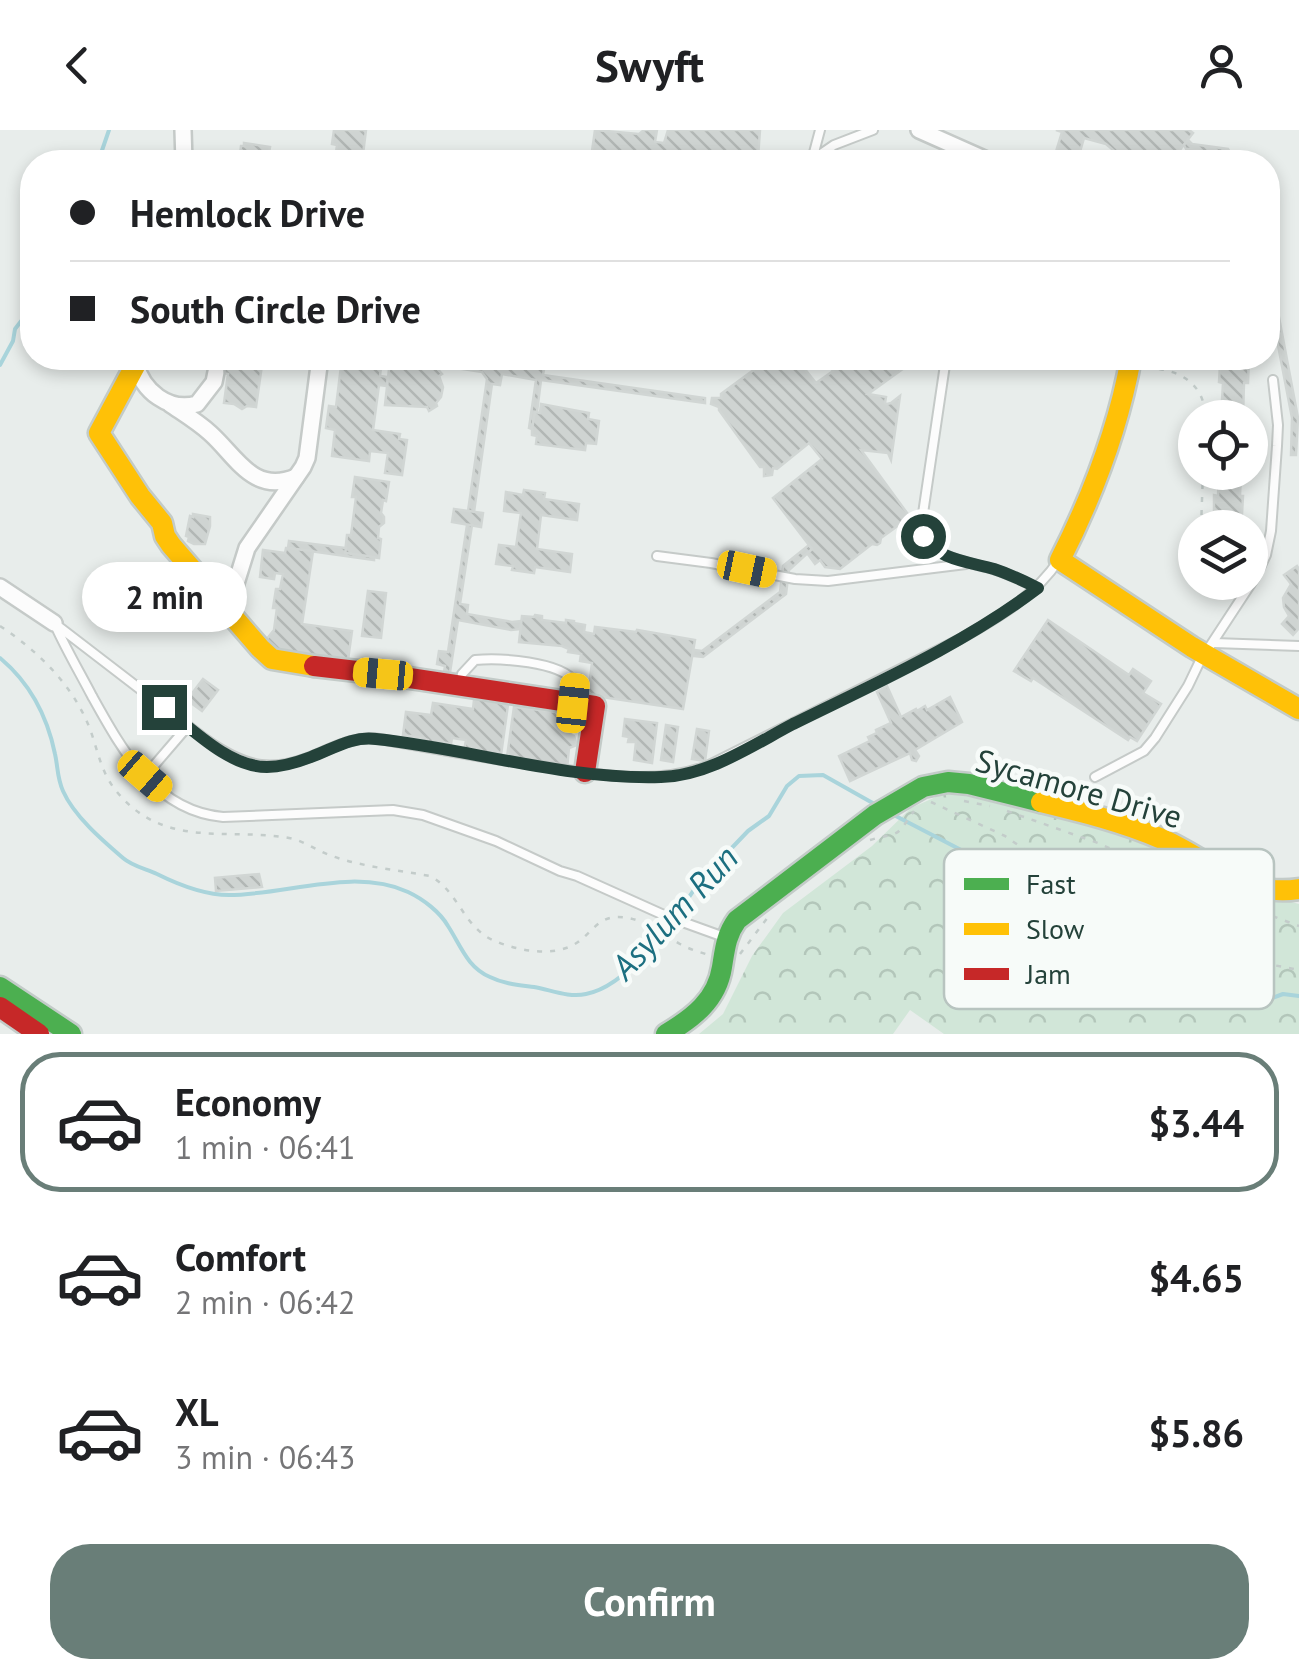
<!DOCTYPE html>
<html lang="en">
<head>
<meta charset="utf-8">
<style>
  body { margin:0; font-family:"PT Sans",sans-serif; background:#f2f2f2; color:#202124; height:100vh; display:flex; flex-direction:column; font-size:38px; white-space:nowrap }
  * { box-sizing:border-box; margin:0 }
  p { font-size:32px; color:#757577 }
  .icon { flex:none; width:55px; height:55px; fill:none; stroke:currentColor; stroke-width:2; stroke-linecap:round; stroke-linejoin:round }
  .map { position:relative; height:904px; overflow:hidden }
  .sheet { display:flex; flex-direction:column; background:#fff; flex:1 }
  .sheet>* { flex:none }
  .banner { position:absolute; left:20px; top:20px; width:1260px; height:220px; border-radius:40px; box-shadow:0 5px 15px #0003; display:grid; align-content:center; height:220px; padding:0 50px; background:#fff }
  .fabs { position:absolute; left:1178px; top:270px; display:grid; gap:20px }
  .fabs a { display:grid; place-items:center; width:90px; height:90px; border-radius:50%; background:#fff; box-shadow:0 5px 15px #0003; font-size:50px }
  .end { position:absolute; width:45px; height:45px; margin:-22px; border:12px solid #24423a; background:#fff; box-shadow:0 0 0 5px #fff }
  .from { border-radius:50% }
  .bubble { position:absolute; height:70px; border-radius:35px; background:#fff; box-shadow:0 5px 15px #0003; font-size:32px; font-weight:800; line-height:70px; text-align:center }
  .car { position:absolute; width:30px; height:60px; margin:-30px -15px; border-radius:12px; box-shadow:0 0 8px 2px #0007; background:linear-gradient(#f5c518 24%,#345 0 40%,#f5c518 0 76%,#345 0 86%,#f5c518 0) }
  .banner b { display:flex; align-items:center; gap:35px; height:95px; font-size:38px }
  .banner b+b { border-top:2px solid #e0e0e0 }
  .banner i { width:25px; height:25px; background:#202124 }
  ul { padding:18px 0 0; list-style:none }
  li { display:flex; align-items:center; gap:30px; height:140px; margin:0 20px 15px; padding:0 30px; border:5px solid transparent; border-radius:40px }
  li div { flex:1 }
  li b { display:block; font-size:38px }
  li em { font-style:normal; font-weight:800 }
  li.selected { border-color:#697e78 }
  li>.icon { width:90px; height:90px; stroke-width:1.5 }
  .cta { display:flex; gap:20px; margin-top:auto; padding:20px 50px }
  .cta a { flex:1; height:115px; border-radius:40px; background:#697e78; color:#fff; font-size:40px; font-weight:800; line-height:115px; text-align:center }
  header { display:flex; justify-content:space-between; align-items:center; height:130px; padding:0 50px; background:#fff; font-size:45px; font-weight:800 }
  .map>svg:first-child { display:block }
</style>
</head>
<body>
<header><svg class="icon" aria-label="back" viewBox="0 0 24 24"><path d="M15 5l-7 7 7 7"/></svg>Swyft<svg class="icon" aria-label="person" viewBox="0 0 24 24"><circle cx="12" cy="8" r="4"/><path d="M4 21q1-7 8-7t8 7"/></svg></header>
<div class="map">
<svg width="1299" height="904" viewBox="0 0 1299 904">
  <defs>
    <pattern id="forest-crowns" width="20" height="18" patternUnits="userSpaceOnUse" patternTransform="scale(2.5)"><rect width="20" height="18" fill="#d1e6d8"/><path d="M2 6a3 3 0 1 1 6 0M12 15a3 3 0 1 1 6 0" fill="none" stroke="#b3c6ba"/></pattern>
    <pattern id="building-back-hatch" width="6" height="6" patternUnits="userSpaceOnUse" patternTransform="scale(2.5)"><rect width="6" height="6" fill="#cfd4d2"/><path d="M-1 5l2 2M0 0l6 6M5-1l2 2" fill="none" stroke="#b2b7b5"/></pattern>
  </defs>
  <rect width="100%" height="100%" fill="#e8edeb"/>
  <polygon fill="url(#forest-crowns)" points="947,662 970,664 1134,705 1239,758 1299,774 1299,904 944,904 910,880 893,904 699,904 723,884 752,826 783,783 872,716 911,678"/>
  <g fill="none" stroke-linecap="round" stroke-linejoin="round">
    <g stroke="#a9d4db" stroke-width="4">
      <polyline points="98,32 109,0"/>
      <polyline points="0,235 13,211 15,199 32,177"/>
      <path d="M0,528c30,25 47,57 55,96 3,13 2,24 8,37 11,25 39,49 60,67 9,8 23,11 34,16 22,11 47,21 72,21 57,0 125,-28 179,-3 15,7 32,20 40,34 13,20 19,41 42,51 14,7 29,8 44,10 17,3 35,11 52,7 50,-9 100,-95 129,-134l5,-6h6l22,-23 21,-15 18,-30 12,-10 24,-1 55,31"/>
      <polyline points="890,683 965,722 1005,750 1076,812 1122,829 1149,828 1174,833 1191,829 1204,831 1220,838 1227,845 1235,859 1256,874 1283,864 1299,866"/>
    </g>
  </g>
  <g fill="url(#building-back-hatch)" stroke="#d1d6d4" stroke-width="2.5">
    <polygon points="334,0 366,0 362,32 312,32 314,22 328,23 327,29 335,30 337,15 332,14"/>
    <polygon points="595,0 639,4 644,0 657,0 655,12 664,13 668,0 760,0 758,28 756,28 755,32 673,32 663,31 664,23 654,22 653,29 633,28 634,26 611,22 611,26 604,25 604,23 592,21"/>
    <polygon points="1056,0 1189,0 1193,3 1176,25 1183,29 1180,32 1123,32 1125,30 1106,14 1084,8 1077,32 1071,32 1054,28 1062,2"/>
    <polygon points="1188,10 1192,14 1228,19 1236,32 1228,32 1224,25 1188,19 1187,21 1184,15"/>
    <polygon points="244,13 270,17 269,23 272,24 271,32 239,32 241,16 244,16"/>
    <polygon points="1268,129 1298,288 1296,325 1291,325 1292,288 1272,184 1270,185 1269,181 1271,181 1268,162"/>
    <polygon points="213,228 263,228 256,277 247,276 242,279 234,274 224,273 228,244 211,241"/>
    <polygon points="342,228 382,228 380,246 388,247 387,256 379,255 373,300 400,304 399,309 407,310 402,345 385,343 388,323 370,321 369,331 332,326 335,300 326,298 329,276 336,277"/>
    <polygon points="392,228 420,228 483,236 490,231 490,228 546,228 543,245 705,268 705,273 541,250 537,282 535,282 532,299 529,298 536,250 502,244 500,255 492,254 474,382 468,381 487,249 482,242"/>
    <polygon points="555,228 621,228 620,237"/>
    <polygon points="770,228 796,228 816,253 833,241 822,228 918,228 868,264 886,267 885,273 887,274 891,273 900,266 891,330 888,323 861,320 910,387 881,408 880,413 877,415 872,414 840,439 825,437 820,430 815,434 807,423 812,419 773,368 822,329 809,313 777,339 773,338 772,345 764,346 764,337 760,337 719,280 719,277 711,274 712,268 721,268 721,264"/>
    <polygon points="1224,228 1249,228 1248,253 1244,253 1243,288 1221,288 1223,253 1219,252 1220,235 1224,235"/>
    <polygon points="390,230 432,239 435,236 442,244 439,246 443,257 441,267 436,273 437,276 429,281 427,277 385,275"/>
    <polygon points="541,274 589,283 588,289 599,291 596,314 586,313 585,320 536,314 537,306 532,305 532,299 535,282 540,283"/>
    <polygon points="1219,342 1241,342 1240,366 1243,366 1242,384 1241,390 1239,390 1233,397 1222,397 1217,391 1217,383 1214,383 1214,365 1218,366"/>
    <polygon points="355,347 389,352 386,371 383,370 381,383 384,387 384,393 379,397 378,408 381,409 379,428 345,423 347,405 351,405 356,367 352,367"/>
    <polygon points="524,360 545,363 544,369 579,374 577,390 541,385 537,419 572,424 570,442 535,437 534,443 512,440 513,436 496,434 499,415 516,417 521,383 504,381 506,362 523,365"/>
    <polygon points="454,379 483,383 481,397 452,392"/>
    <polygon points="193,384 210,387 210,396 205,414 194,414 188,411 189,407 186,406 190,386 193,387"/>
    <polygon points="467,395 472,395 460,474 468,475 467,484 512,492 522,491 520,499 511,500 458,490 449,549 443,548 445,536 437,534 439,521 448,522"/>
    <polygon points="289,411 346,418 345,423 374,427 374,430 288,418"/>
    <polygon points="809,415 812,419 789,440 786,464 703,527 693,526 694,520 702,521 780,462 783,436"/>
    <polygon points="286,418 313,421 302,494 352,501 348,530 319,526 319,531 301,528 302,524 290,522 283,527 266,510 274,500 277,478 273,478 276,459 280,459 283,444 275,443 274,449 260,447 263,420 285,423"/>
    <polygon points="1297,436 1299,439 1299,498 1293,505 1282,494 1289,486 1284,477 1283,468 1291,454 1284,445"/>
    <polygon points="368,461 386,463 381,508 362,506"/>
    <polygon points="535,485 542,486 542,490 566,493 566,490 574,491 574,493 585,495 584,502 594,504 595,497 636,502 637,500 695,510 683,579 588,565 592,533 580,531 581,524 568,522 569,519 562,516 519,512 522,486 534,487"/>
    <polygon points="1048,490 1129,545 1133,539 1151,551 1143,563 1161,574 1137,611 1130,607 1128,610 1033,548 1031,551 1014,541"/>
    <polygon points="203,549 218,560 202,581 187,570"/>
    <polygon points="887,556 901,587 916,579 917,581 925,576 927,580 950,567 962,592 915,620 919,626 916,631 912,630 910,623 850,651 839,626 870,611 868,607 877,603 876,600 891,593 877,562"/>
    <polygon points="481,569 508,575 501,625 488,623 482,626 464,621 466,610 452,608 451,614 441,612 440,615 428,614 428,610 423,608 403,605 406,582 431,585 433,573 473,579 474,570"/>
    <polygon points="514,577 574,584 571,605 574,606 577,615 569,618 567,639 557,637 558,634 507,627"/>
    <polygon points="625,589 657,593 652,633 634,630 636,612 628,612 629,607 623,606"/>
    <polygon points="666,595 678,597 673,632 661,630"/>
    <polygon points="697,599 709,601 705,631 692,629"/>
    <polygon points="259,744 262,757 216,761 215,748"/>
  </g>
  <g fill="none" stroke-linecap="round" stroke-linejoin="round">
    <defs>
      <g id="lane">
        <polyline points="820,0 812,30 834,15 873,0"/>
        <path d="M946,228l-25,169c6,31 47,35 72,42 16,5 30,12 45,19"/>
        <polyline points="657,426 711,433 795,449 828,451 966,434"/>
        <path d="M54,493l151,116c42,30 69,35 117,13 18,-8 32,-14 52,-14 56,10 111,20 167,28 54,8 113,20 166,0l255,-128c38,-22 72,-41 97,-78"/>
        <path d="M56,497c11,24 24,46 36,69 30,54 63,115 131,121l170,-7 30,5 73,26 64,30 17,5 89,40 58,21"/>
        <polyline points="1214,513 1299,516"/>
        <path d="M460,553l2,-9 13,-14c25,-2 85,1 100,22l-1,16"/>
        <polyline points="145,646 188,596"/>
        <polyline points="1095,647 1144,621 1155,608 1188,556 1199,533 1256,446 1266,425 1271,401 1277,316 1278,295 1273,250"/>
      </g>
      <g id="street">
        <polyline points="183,0 184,32"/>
        <polyline points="919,0 991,32"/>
        <path d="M136,234c6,27 33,48 61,40l17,-22 2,-10"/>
        <path d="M170,274c13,9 28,18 40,29 27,24 43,62 86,44"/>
        <polyline points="0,457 54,493"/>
        <polyline points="228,479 247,418 303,337 307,328 320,228"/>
      </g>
      <g id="fast">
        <polyline points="0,857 71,904"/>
        <path d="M666,904c27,-16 51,-34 56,-67 3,-18 4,-32 15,-47l138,-105 48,-28 25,-5 21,2 72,18"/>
      </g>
      <g id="slow">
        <polyline points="135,228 136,234 99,303 140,366 162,393 165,406 171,415 260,518 272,529 314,536"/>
        <path d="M1131,228c-13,72 -38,137 -71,202l132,87 107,62"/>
        <path d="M1041,672c41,10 82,20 121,37 48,21 81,59 137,50"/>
      </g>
      <g id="jam">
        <polyline points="314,536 383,544 595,576 585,642"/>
        <polyline points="0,877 39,904"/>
      </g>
    </defs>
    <use href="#lane" stroke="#c5cac8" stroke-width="12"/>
    <use href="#street" stroke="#c5cac8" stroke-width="20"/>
    <use href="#fast" stroke="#c3cbc8" stroke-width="25"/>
    <use href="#slow" stroke="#c3cbc8" stroke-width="25"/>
    <use href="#jam" stroke="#c3cbc8" stroke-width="25"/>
    <g stroke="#c3ccca" stroke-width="2.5" stroke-dasharray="5 8" stroke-linecap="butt">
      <path d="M1146,238c31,0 60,15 59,50"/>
      <polyline points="1201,398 1203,342"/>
      <path d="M0,496c38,25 73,59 90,103 8,22 11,44 27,63 48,58 111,35 172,46 16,3 28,13 43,18 31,11 65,14 98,20 28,14 34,53 65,65 23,10 61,17 83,1 13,-9 20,-24 38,-25 25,-1 44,16 64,27 9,5 19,8 29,11"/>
      <polyline points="964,671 990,676"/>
      <path d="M931,672l74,34 26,18 54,22c10,12 12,44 30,48 7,2 16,-5 23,-7l20,13 37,10 17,11 21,2 14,7 52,10"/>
      <polyline points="1007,681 1098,713 1197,758 1299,796"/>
      <path d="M870,710c31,-9 24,0 44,-29"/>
      <polyline points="740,824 768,787"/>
    </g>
    <use href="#lane" stroke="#fcfcfc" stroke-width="8"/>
    <use href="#street" stroke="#fcfcfc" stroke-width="15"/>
    <use href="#fast" stroke="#4caf50" stroke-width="20"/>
    <use href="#slow" stroke="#ffc107" stroke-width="20"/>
    <use href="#jam" stroke="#c62828" stroke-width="20"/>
  </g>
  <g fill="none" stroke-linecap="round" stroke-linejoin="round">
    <path stroke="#24423a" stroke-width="12" d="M164,577c28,22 65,60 103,60 14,0 31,-5 44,-10 22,-8 40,-21 65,-18 95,10 189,41 285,38 47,-1 92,-32 132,-53 83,-41 171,-80 245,-136 -14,-7 -29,-14 -44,-19 -24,-7 -57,-9 -71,-33"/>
  </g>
  <g text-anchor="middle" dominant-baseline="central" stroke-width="9" stroke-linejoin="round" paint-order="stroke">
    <g font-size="32" fill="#24423a" stroke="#f7fbf9">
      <text transform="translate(1079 658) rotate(16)">Sycamore Drive</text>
    </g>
    <g font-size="35" font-style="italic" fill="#1c6f80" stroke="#f7fbf9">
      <text transform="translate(674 782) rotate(-47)">Asylum Run</text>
    </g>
  </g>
  <rect x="944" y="719" width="330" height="160" rx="15" fill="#f7fbf9" stroke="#b8c4c0" stroke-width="2.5"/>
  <rect x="964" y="748" width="45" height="12" fill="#4caf50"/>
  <rect x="964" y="793" width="45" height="12" fill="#ffc107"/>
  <rect x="964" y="838" width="45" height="12" fill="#c62828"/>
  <g font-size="28" fill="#24423a">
    <text x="1026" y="764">Fast</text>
    <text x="1026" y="809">Slow</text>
    <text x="1026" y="854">Jam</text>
  </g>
</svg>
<div class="fabs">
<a><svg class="icon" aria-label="locate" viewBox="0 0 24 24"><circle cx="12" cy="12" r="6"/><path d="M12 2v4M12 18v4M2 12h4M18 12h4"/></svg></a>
<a><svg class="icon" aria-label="layers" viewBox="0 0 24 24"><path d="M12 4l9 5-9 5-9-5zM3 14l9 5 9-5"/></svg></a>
</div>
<i class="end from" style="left:923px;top:406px"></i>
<i class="end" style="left:164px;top:577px"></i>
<div class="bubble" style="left:82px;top:432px;width:165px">2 min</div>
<i class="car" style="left:747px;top:439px;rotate:102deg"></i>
<i class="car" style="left:383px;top:544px;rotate:275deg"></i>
<i class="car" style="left:573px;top:573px;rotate:6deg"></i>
<i class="car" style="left:145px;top:646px;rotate:131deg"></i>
<div class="banner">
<b><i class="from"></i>Hemlock Drive</b>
<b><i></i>South Circle Drive</b>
</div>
</div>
<section class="sheet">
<ul>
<li class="selected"><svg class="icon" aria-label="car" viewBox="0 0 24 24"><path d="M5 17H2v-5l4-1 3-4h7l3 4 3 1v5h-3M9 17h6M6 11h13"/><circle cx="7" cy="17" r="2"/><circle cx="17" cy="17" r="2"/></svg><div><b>Economy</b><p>1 min · 06:41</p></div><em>$3.44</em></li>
<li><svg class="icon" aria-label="car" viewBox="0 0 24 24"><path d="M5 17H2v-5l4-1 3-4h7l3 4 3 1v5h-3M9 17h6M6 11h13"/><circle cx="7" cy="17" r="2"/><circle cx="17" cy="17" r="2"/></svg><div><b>Comfort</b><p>2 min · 06:42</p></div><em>$4.65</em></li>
<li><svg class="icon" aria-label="car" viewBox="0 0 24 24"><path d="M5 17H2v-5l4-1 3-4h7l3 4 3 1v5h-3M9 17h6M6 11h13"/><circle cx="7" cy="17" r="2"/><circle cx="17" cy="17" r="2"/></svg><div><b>XL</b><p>3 min · 06:43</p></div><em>$5.86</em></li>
</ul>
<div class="cta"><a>Confirm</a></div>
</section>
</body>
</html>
